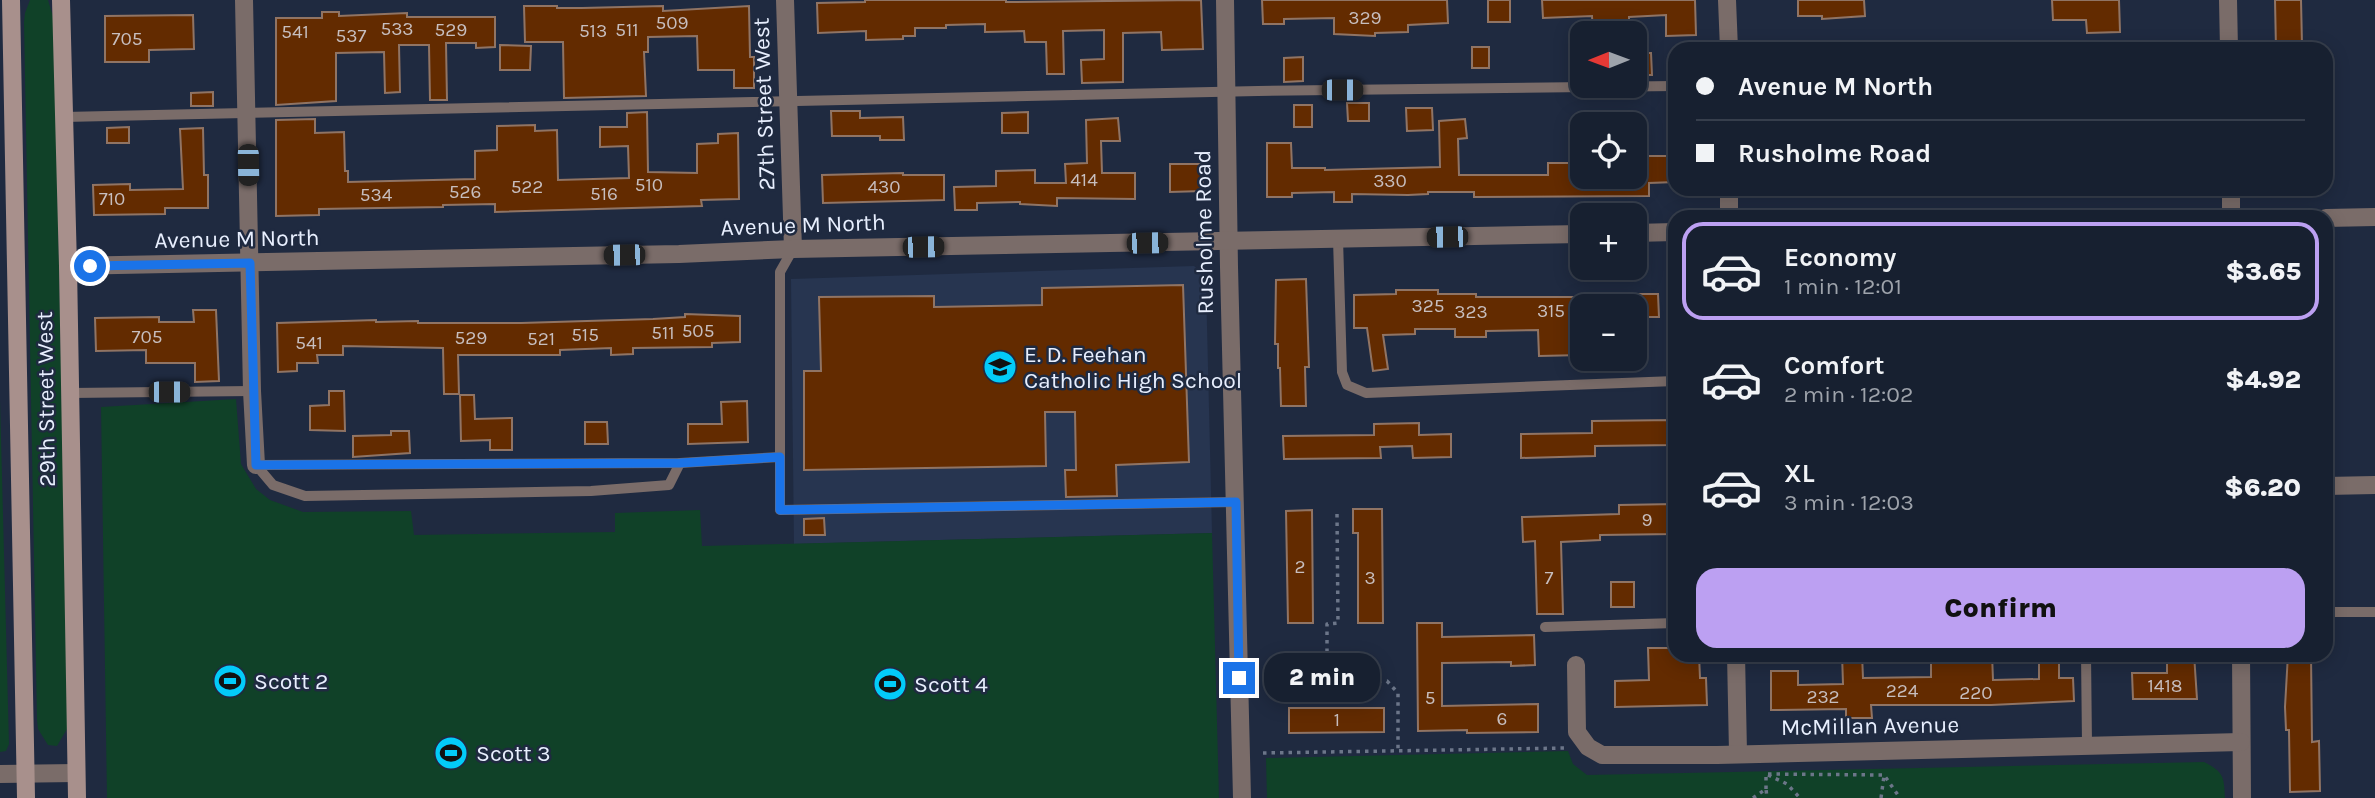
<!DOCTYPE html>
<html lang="en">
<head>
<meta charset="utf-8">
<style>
  body { margin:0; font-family:Karla,sans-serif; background:#202838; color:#f1f3f6; height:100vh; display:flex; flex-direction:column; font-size:26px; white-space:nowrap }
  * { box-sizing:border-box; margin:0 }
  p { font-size:23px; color:#9ea3ab }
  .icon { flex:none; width:38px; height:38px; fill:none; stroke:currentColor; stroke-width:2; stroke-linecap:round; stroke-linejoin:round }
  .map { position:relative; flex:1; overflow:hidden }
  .side { position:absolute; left:1668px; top:210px; width:665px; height:452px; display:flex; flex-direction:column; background:#172030; border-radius:21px; box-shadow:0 4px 18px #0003,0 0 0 2px #363e4c }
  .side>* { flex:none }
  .hud { position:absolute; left:1668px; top:42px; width:665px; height:154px; border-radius:21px; box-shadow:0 4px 18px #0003,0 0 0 2px #363e4c; display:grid; align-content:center; height:154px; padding:0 28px; background:#172030 }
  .needle { width:46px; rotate:269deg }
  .buttons { position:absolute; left:1570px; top:21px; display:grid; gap:14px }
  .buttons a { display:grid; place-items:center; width:77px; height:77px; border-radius:14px; background:#172030; box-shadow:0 4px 18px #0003,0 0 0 2px #363e4c; font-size:35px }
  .end { position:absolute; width:32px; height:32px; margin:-16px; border:9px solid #1a73e8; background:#fff; box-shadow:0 0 0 4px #fff }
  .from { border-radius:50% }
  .bubble { position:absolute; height:49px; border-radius:21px; background:#172030; box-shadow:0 4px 18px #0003,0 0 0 2px #363e4c; font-size:23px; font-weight:800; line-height:49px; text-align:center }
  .car { position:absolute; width:21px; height:42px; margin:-21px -10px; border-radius:9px; box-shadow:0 0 5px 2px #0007; background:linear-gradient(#222 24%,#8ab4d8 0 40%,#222 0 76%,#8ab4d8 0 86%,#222 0) }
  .hud b { display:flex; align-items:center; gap:24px; height:66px; font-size:26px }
  .hud b+b { border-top:2px solid #363e4c }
  .hud i { width:18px; height:18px; background:#f1f3f6 }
  ul { padding:12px 0 0; list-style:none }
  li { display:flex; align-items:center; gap:21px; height:98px; margin:0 14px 10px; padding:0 14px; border:4px solid transparent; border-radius:21px }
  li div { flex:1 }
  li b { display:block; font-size:26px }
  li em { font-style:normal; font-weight:800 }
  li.selected { border-color:#bca0f2 }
  li>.icon { width:63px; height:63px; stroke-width:1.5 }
  .button { display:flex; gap:14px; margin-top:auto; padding:14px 28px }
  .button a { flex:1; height:80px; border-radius:21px; background:#bca0f2; color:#111; font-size:28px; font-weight:800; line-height:80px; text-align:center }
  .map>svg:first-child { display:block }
</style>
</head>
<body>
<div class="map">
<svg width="2375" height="798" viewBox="0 0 2375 798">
  <rect width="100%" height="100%" fill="#1f2a40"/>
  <polygon fill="#273550" points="1194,266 1203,274 1206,285 1212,533 794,544 791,279"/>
  <g fill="#104128">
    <polygon points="30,0 48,0 54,20 68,703 67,729 57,746 48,745 38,729 37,720 24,22 25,13"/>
    <polygon points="236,399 241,464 256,489 270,500 303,512 411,511 414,535 615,532 615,513 700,510 702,546 1212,533 1219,798 107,798 101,407"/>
    <polygon points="0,400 9,744 6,751 0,752"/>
    <path d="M1568,751l5,13 14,11 617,-13c20,10 20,15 21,36h-958l-1,-40z"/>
  </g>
  <g fill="#632b00" stroke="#907464" stroke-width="2">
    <polygon points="865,0 1006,0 1006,2 1201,0 1203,49 1162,50 1161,32 1123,33 1123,82 1082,83 1081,60 1104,59 1104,30 1063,31 1064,74 1047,74 1046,42 1025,42 1024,31 985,32 985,24 946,25 946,28 915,28 915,36 903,36 903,39 866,40 866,31 818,33 817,3 865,2"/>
    <polygon points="1262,0 1447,0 1448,23 1408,25 1408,32 1375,33 1375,36 1334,34 1334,18 1284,19 1284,24 1263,24"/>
    <rect x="1488" y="0" width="22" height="22"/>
    <polygon points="1542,0 1695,0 1696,35 1666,36 1666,15 1629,17 1629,33 1593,33 1592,16 1543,18"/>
    <polygon points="1798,0 1864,0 1865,16 1822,19 1822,16 1798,16"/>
    <polygon points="2052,0 2119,0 2120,32 2087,33 2086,20 2053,20"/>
    <polygon points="2275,0 2301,0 2302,45 2293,45 2293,49 2276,49"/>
    <polygon points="524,6 557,6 557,8 582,8 663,6 663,11 749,6 750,57 754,57 754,88 734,88 734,70 698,70 697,36 648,37 648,52 644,52 646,96 564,98 563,42 525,42"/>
    <polygon points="322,12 339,12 339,16 407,13 407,17 495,17 495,47 476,48 476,43 446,43 447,100 430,100 429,45 399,45 400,92 385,93 384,52 336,53 336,101 276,105 276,18 322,18"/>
    <polygon points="193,15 194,49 149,50 149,62 105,62 105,16"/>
    <polygon points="500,45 531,46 530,70 500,70"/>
    <rect x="1472" y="47" width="17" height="21"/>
    <polygon points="1634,53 1651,53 1652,75 1634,75"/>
    <polygon points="1303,57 1303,81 1284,82 1284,58"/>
    <polygon points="213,92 213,106 191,106 191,93"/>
    <polygon points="1347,103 1369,103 1369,121 1348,121"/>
    <rect x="1294" y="105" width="18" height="22"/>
    <polygon points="1406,108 1432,108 1433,130 1407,131"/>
    <polygon points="831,111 860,111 860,118 903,117 904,140 880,140 880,136 832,136"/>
    <polygon points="647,112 648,172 697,173 697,144 718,143 718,134 738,133 739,199 701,200 702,206 495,212 495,204 443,205 443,207 319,209 319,215 276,216 276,120 315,119 315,133 344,132 345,171 348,171 348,182 475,179 475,151 497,150 497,126 535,125 535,131 557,130 558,180 629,178 628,146 600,147 600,127 627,127 627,113"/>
    <polygon points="1028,112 1028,133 1002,133 1002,113"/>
    <polygon points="1118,118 1120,141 1101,141 1102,173 1135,173 1135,199 1057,198 1057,206 1020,204 1020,202 977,203 977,210 955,210 954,187 996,186 996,171 1035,170 1035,183 1066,183 1065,164 1087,163 1086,120"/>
    <polygon points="1465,119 1467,138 1458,139 1459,175 1548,175 1548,163 1570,163 1570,177 1634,177 1634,156 1675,156 1675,182 1649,183 1649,196 1474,197 1474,192 1428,192 1428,194 1408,195 1352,194 1352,202 1334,202 1334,192 1292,193 1292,197 1267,197 1267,143 1291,143 1292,168 1325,168 1325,170 1440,167 1439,121"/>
    <polygon points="129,127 129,143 107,143 107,128"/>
    <polygon points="203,128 204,175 208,175 208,208 165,208 165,214 94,215 93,185 130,184 130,190 183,189 180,129"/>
    <polygon points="1170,164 1203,164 1203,191 1170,192"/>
    <polygon points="903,173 903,175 944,175 944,200 823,203 822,175"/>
    <polygon points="1306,279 1309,367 1305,367 1306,406 1281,406 1280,368 1278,368 1278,344 1275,344 1276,280"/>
    <polygon points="1183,285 1189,462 1116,465 1117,496 1066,497 1065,470 1076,470 1075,412 1045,412 1046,466 804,470 804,371 821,371 819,297 934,296 934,307 1042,305 1042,288"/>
    <polygon points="1396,290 1438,290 1438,294 1476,294 1476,297 1582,297 1582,355 1539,356 1538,330 1486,331 1486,337 1455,337 1455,329 1415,329 1415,334 1383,335 1388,369 1373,371 1367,328 1354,328 1354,295 1396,294"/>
    <polygon points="1634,294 1658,294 1659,317 1634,317"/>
    <polygon points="193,310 216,310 219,381 195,382 195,363 146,363 146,350 96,351 95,318 159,317 159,322 194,322"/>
    <polygon points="685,314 740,316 740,342 712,343 712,347 633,348 633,354 611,355 611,348 560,350 560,355 458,355 459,394 444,394 443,348 343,346 343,355 317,355 318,363 297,363 297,371 278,372 277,323 376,320 376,322 418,321 418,323 521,323 653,319 685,317"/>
    <polygon points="329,391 344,391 345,431 310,430 310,406 329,405"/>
    <polygon points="460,395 474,395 475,419 512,418 512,450 490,450 490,440 461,441"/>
    <polygon points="747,401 748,442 688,444 688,424 722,424 721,402"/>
    <polygon points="1675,420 1675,445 1595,446 1595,456 1521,458 1521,434 1592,433 1592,421"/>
    <polygon points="585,422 607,422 608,444 585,444"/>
    <polygon points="1419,423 1419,435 1451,434 1451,457 1413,458 1412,446 1380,447 1381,458 1284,459 1283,436 1374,435 1374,424"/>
    <polygon points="391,431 409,431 410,453 353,457 353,436 391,435"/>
    <polygon points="1675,504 1675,534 1600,535 1600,540 1561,542 1563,614 1537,614 1535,541 1523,542 1522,517 1619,514 1619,505"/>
    <polygon points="1353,509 1382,509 1383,623 1358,623 1358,533 1353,533"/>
    <polygon points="1312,510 1313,623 1288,623 1286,511"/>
    <polygon points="824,518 825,535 804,535 804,519"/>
    <rect x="1611" y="582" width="23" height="25"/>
    <polygon points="1417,623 1442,623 1442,637 1534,635 1535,665 1511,666 1511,662 1442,663 1442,706 1538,704 1538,732 1467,733 1467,730 1418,731"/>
    <polygon points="1648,648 1675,648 1675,654 1699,654 1700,678 1706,678 1707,705 1615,707 1615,681 1649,680"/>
    <polygon points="1842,654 1862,654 1863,678 1931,677 1931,654 1992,654 1993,680 2039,679 2039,661 2059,661 2059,678 2073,678 2074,701 1991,705 1871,705 1872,718 1846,718 1846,709 1771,710 1771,671 1798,671 1798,685 1843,684"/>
    <polygon points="2167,654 2194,654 2197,699 2133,699 2132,673 2167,673"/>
    <polygon points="2288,654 2311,654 2312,742 2319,741 2320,791 2290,792 2289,730 2286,730 2285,707"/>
    <polygon points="1289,708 1384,708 1384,732 1289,733"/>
  </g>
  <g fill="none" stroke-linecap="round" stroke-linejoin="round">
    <g stroke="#6c7689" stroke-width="3.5" stroke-dasharray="3.5 5" stroke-linecap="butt">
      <polyline points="1337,514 1338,623 1327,624 1327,682 1387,681 1398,693 1398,751"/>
      <polyline points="1263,753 1568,748"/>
      <polyline points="1768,775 1787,784 1800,798"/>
      <polyline points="1766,789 1766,774 1884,775 1900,798"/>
      <polyline points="1753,798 1766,789 1767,798"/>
      <polyline points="1881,798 1884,776"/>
    </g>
    <g stroke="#7a6c69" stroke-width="10">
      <polyline points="64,117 1258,91 1675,86"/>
      <polyline points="1338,239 1342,372 1347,385 1366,393 1675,381"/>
      <polyline points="793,249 780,272 780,510 1236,502"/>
      <polyline points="70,393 252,391"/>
      <polyline points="256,465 680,463 780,457"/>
      <polyline points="256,465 273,485 305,496 591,491 669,485 680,463"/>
      <polyline points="2326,612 2375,612"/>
      <polyline points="1545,627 1675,623"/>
      <polyline points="2086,654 2087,745"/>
    </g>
    <g stroke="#7a6c69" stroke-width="18">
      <polyline points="244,0 252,391 256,465"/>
      <polyline points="785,0 793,249"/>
      <polyline points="1225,0 1229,267 1242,798"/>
      <polyline points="1727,0 1729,49"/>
      <polyline points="2228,0 2229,49"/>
      <polyline points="2231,189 2231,217"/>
      <polyline points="1729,217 1729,189"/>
      <polyline points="2326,218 2375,217"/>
      <polyline points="1634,233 1675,232"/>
      <polyline points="68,266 679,254 793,249 1582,234"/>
      <polyline points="2326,486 2375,485"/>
      <polyline points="1736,654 1738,753"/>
      <polyline points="2241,654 2242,798"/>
      <polyline points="1576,665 1577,732 1588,747 1602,755 1717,755 2241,742"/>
      <polyline points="0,774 76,773"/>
    </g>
    <g stroke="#a8908c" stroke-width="18">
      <polyline points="11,0 26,798"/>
      <polyline points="61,0 68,266 77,798"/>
    </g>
  </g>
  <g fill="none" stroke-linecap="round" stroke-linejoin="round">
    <polyline stroke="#1a73e8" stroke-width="9" points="90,266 250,263 256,465 680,463 780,457 780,510 1236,502 1239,678"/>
  </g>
  <defs>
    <symbol id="school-disc" viewBox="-11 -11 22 22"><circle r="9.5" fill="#03cbf9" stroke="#1f2a40"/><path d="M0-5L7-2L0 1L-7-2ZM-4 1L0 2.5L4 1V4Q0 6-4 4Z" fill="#111"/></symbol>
    <symbol id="stadium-disc" viewBox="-11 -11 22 22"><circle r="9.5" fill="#03cbf9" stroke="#1f2a40"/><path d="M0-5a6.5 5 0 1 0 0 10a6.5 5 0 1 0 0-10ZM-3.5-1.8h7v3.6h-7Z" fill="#111"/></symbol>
  </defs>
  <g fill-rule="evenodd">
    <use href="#school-disc" x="981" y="348" width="38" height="38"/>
    <use href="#stadium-disc" x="211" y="662" width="38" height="38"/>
    <use href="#stadium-disc" x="871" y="665" width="38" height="38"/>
    <use href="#stadium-disc" x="432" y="734" width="38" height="38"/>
  </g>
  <g text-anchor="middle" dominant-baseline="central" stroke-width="5" stroke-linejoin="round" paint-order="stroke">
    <g font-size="19" fill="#c7bebe">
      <text x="1365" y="18">329</text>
      <text x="672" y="23">509</text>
      <text x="397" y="29">533</text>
      <text x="451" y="30">529</text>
      <text x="627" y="30">511</text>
      <text x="593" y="31">513</text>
      <text x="295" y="32">541</text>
      <text x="351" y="36">537</text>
      <text x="127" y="39">705</text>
      <text x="1084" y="180">414</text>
      <text x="1390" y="181">330</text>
      <text x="649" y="185">510</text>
      <text x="527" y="187">522</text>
      <text x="884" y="187">430</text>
      <text x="465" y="192">526</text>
      <text x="604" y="194">516</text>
      <text x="376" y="195">534</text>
      <text x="112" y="199">710</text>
      <text x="1428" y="306">325</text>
      <text x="1551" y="311">315</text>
      <text x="1471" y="312">323</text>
      <text x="698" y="331">505</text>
      <text x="663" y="333">511</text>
      <text x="585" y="335">515</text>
      <text x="147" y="337">705</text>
      <text x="471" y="338">529</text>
      <text x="541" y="339">521</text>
      <text x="309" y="343">541</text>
      <text x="1647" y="520">9</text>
      <text x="1300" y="567">2</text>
      <text x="1370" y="578">3</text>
      <text x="1549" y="578">7</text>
      <text x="2165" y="686">1418</text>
      <text x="1902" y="691">224</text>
      <text x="1976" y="693">220</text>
      <text x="1823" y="697">232</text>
      <text x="1430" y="698">5</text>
      <text x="1502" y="719">6</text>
      <text x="1337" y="720">1</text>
    </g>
    <g font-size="23" fill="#e8effe" stroke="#1f2a40">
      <text transform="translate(764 104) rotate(-92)">27th Street West</text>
      <text transform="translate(803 225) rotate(-2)">Avenue M North</text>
      <text transform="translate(1204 232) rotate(-91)">Rusholme Road</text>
      <text transform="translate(237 239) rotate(-1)">Avenue M North</text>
      <text transform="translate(46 399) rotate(-91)">29th Street West</text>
      <text transform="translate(1870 726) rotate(-1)">McMillan Avenue</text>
    </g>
    <g font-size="23" fill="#e8effe" stroke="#1f2a40" text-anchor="start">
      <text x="1024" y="354">E. D. Feehan<tspan x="1024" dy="26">Catholic High School</tspan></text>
      <text x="254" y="681">Scott 2</text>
      <text x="914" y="684">Scott 4</text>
      <text x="476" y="753">Scott 3</text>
    </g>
  </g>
</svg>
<div class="buttons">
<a><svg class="needle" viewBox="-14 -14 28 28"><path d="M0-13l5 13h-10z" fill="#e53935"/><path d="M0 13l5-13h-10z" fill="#9ea3ab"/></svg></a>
<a><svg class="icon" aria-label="locate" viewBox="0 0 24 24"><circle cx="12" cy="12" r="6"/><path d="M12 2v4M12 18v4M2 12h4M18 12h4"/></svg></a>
<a>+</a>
<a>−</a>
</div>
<i class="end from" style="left:90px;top:266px"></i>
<i class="end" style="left:1239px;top:678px"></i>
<div class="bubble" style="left:1264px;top:653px;width:116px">2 min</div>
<i class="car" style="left:1342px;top:90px;rotate:90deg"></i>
<i class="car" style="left:248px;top:165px;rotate:179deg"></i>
<i class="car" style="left:1447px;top:237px;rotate:269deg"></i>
<i class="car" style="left:1147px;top:243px;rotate:89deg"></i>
<i class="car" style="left:923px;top:247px;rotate:89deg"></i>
<i class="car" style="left:624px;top:255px;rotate:269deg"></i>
<i class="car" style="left:169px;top:392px;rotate:90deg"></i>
<div class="hud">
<b><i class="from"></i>Avenue M North</b>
<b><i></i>Rusholme Road</b>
</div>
<section class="side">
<ul>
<li class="selected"><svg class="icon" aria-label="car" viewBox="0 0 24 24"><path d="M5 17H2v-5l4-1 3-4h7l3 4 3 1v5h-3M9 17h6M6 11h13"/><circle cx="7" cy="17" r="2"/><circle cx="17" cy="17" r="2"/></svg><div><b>Economy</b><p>1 min · 12:01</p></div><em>$3.65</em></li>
<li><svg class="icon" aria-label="car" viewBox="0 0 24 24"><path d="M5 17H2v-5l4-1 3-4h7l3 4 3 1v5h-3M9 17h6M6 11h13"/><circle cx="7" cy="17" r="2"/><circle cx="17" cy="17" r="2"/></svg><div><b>Comfort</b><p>2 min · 12:02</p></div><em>$4.92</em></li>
<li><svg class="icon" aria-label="car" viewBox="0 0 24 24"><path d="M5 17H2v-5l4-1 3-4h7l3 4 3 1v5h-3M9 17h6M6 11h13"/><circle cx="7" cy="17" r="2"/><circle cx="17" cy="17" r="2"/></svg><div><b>XL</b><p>3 min · 12:03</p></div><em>$6.20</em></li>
</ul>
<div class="button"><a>Confirm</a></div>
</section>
</div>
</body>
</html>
